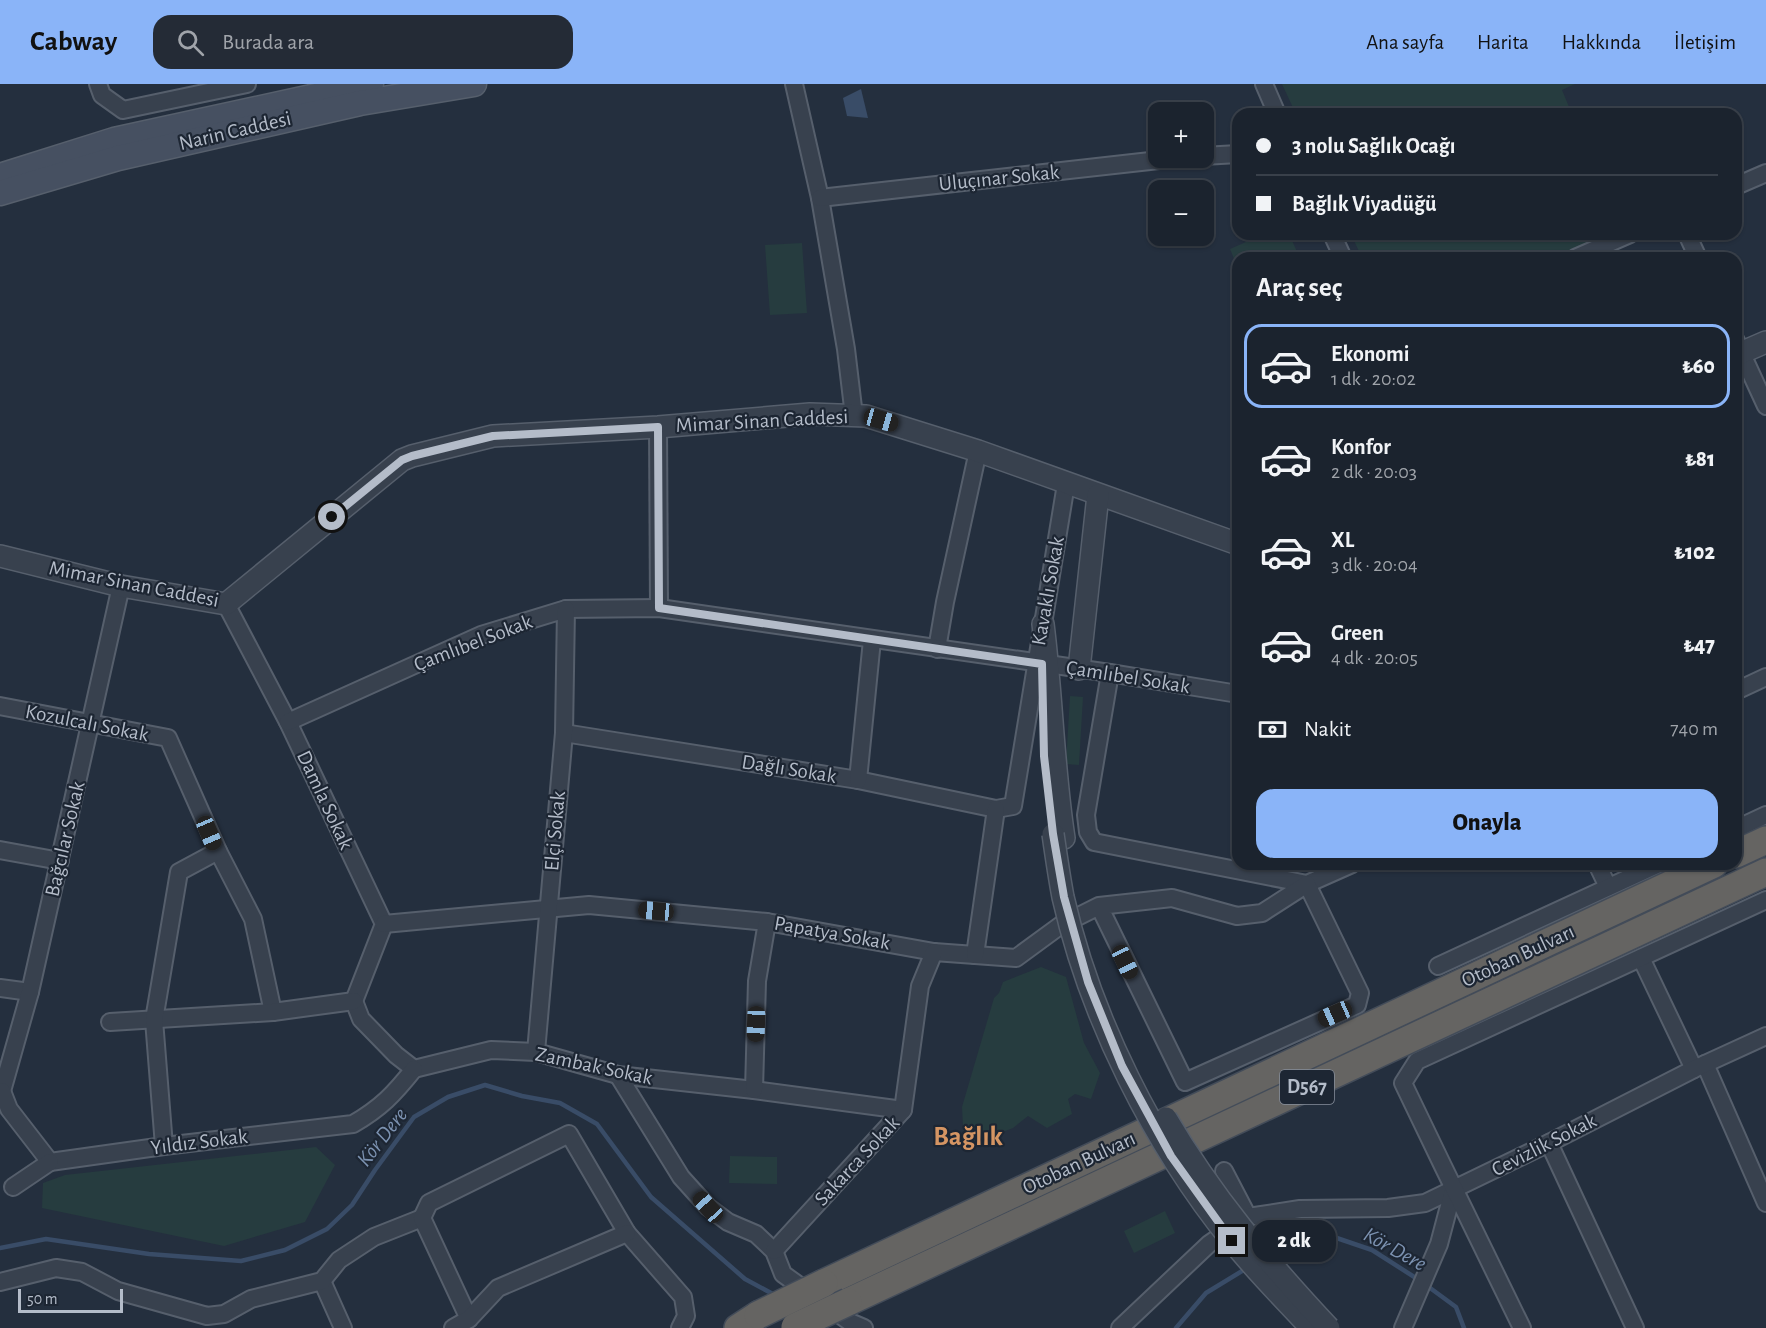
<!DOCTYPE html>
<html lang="tr">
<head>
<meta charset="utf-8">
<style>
  body { margin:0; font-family:"Alegreya Sans",sans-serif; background:#242b36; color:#f1f3f6; height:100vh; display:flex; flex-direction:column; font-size:22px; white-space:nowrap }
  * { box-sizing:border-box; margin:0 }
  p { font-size:20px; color:#a0a4aa }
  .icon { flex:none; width:33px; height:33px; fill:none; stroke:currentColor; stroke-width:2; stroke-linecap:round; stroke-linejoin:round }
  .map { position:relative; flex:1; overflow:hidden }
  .panel { position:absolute; left:1232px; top:168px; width:510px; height:618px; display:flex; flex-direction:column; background:#1b232e; border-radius:18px; box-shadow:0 2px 4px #0004,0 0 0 2px #39404a }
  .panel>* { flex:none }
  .hud { position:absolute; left:1232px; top:24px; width:510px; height:132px; border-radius:18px; box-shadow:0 2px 4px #0004,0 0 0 2px #39404a; display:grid; align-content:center; height:132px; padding:0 24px; background:#1b232e }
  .fabs { position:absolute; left:1148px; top:18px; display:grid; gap:12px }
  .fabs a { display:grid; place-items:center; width:66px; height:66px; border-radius:12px; background:#1b232e; box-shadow:0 2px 4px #0004,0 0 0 2px #39404a; font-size:30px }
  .scale { position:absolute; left:18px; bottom:15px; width:105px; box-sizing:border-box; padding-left:6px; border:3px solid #b4bcc9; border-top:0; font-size:16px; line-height:21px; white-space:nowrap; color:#b4bcc9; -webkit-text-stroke:4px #1d2633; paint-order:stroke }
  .end { position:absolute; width:27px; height:27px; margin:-14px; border:8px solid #b4bcc9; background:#111; box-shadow:0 0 0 3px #111 }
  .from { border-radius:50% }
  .bubble { position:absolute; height:42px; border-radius:18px; background:#1b232e; box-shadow:0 2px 4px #0004,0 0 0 2px #39404a; font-size:20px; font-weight:800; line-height:42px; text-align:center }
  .car { position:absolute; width:18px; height:36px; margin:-18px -9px; border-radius:8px; box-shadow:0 0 4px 2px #0007; background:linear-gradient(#222 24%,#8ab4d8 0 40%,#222 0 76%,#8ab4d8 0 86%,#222 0) }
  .hud b { display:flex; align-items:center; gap:21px; height:57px; font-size:22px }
  .hud b+b { border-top:2px solid #39404a }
  .hud i { width:15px; height:15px; background:#f1f3f6 }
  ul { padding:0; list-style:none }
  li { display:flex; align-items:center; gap:18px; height:84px; margin:0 12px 9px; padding:0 12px; border:3px solid transparent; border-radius:18px }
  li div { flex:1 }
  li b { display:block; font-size:22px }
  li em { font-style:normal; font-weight:800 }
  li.current { border-color:#8ab4f8 }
  li>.icon { width:54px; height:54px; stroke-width:1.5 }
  h2 { padding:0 24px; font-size:27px; line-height:72px }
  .pay { display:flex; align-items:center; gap:15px; height:66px; padding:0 24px; font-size:22px }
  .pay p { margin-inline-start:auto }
  .primary-button { display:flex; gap:12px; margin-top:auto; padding:12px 24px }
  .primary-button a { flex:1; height:69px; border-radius:18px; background:#8ab4f8; color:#111; font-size:24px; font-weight:800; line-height:69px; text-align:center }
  header { display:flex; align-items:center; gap:36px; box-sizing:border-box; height:84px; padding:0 30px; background:#8ab4f8; color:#111 }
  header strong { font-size:28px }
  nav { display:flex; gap:33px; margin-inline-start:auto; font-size:21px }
  .search { width:420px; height:54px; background:#242b36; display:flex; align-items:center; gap:15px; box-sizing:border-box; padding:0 21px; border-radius:18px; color:#a0a4aa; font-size:22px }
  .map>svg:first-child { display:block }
</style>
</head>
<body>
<header>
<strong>Cabway</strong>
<div class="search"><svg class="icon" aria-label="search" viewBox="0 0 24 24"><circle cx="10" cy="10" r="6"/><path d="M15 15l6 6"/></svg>Burada ara</div>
<nav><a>Ana sayfa</a><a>Harita</a><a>Hakkında</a><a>İletişim</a></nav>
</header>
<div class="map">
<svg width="1766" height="1244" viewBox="0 0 1766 1244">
  <rect width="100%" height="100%" fill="#242f3e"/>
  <g fill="#263c3f">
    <polygon points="1282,0 1575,0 1562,6 1572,30 1296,30"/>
    <polygon points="1264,150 1289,150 1299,172 1295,174 1238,174 1237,182 1230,165"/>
    <polygon points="1351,150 1608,150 1554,174 1362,174"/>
    <polygon points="802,159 807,229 770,231 765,161"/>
    <polygon points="1070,612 1083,613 1079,681 1066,680"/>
    <polygon points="1041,883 1066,893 1084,959 1100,989 1091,1015 1075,1010 1068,1015 1072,1030 1047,1044 1028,1032 1013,1044 964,1063 962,1023 994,914 999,909 1003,898"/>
    <polygon points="316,1063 335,1081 305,1138 224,1162 42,1124 43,1099 65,1091"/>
    <polygon points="730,1072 777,1073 777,1100 729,1099"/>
    <polygon points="1165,1127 1175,1149 1134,1169 1124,1147"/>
  </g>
  <polygon fill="#394c67" points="861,5 868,34 847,32 843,14"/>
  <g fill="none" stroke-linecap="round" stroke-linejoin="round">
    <g stroke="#394c67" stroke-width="4.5">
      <polyline points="0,1164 46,1155 149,1170 241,1177 285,1166 327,1145 352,1121 375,1086 414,1033 448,1013 485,1001 522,1012 560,1019 597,1040 651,1113 745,1195 771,1209"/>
      <polyline points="1270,1170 1305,1152 1322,1149 1372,1166 1419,1196"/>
      <polyline points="1426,1201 1456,1223 1464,1244"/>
      <polyline points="1176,1244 1206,1209 1247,1184"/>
    </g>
    <defs>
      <g id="minor">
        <polyline points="98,0 102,11 123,26 247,0"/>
        <polyline points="794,0 820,114 846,265 854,332"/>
        <polyline points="1264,0 1277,30"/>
        <polyline points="1203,72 1238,70"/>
        <polyline points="1736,102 1766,89"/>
        <polyline points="820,114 1177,74"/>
        <polyline points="1332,150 1343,174"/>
        <polyline points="1687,150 1698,174"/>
        <polyline points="1575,174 1630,150"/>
        <polyline points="1736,257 1766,322"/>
        <polyline points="658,343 659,524"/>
        <polyline points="226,520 288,638 384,840 354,917"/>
        <polyline points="937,565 945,518 978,367"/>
        <polyline points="1110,589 1086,731 1088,748 1094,758 1307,800 1352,780"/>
        <polyline points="1736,607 1766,593"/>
        <polyline points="0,622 168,654 218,767 253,835 273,928"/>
        <polyline points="288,638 481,551 566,525 659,524 1110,589 1238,610"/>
        <polyline points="564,649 858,696 996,725 1013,722 1066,400"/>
        <polyline points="858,696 872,556"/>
        <polyline points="1736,745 1766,731"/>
        <polyline points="0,766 60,777"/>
        <polyline points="1597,780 1608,803"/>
        <polyline points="384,840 589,821 767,838 934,868 1016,874 1061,841 1099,822 1172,814 1237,832 1262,829 1307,800 1360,909 1357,921 1185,998 1099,822"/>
        <polyline points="975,871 996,725"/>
        <polyline points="1641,874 1694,985"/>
        <polyline points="1438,882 1659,780"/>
        <polyline points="0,904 30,908"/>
        <polyline points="354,917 361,935 396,971 414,985 491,966 536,968 618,991 754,1006 903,1026"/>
        <polyline points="110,938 273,928 354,917"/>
        <polyline points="536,968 564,649 566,525"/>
        <polyline points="1705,980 1766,1119"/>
        <polyline points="618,991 681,1093 708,1123 728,1138 756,1150 774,1167 783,1190 850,1238 864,1244"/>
        <polyline points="754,1006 757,897 767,838"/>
        <polyline points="2,1007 30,908 121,502"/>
        <path d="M2,1007l7,18 41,53 114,-16 189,-22c28,-16 41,-30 61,-55"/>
        <polyline points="1549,1059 1635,1244"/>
        <polyline points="164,1062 154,936 179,788 218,767"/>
        <polyline points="1224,1087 1248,1133"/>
        <polyline points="13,1103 50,1078"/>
        <polyline points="774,1167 903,1026 920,902 934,868"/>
        <polyline points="322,1197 343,1244"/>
        <polyline points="0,1198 56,1184 82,1188 118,1207 207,1232 224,1230 251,1215 322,1197 339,1176 374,1153 422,1134"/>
        <polyline points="469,1235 422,1134 429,1119 569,1050 627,1149 683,1213 686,1232 680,1244"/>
        <polyline points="453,1244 469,1235 498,1204 627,1149"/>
        <polyline points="1120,1244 1209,1160 1248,1133 1300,1125 1388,1124 1425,1119 1549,1059 1694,985 1766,952"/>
        <polyline points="1403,1244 1439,1160 1453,1107"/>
        <path d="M1522,1244c-40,-82 -80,-163 -119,-245l14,-22 349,-161"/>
      </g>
      <g id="tertiary">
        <polyline points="1736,271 1766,258"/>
        <polyline points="0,472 121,502 226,520 402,376 412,372 493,352 658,343 810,330 866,332 978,367 1238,460"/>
        <path d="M1043,540c9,71 10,143 21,214"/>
        <polyline points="1079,585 1098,411"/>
      </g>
      <g id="secondary">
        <polyline points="0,92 114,56 371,0"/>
        <polyline points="0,109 118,74 360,19 474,0"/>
      </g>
      <g id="trunk">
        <polyline points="1736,770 1766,756"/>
        <polyline points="824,1199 1714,780"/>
        <polyline points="848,1218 1766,788"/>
        <polyline points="738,1244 758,1231"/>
      </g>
    </defs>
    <use href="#minor" stroke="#565f6c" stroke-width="20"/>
    <use href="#tertiary" stroke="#565f6c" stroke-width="24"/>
    <use href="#secondary" stroke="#565f6c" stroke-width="27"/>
    <use href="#trunk" stroke="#434c59" stroke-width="30"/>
    <use href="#minor" stroke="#38414e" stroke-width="16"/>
    <use href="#tertiary" stroke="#38414e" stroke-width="21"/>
    <use href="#secondary" stroke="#465061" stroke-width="24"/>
    <use href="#trunk" stroke="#656462" stroke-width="27"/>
    <defs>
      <g id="tertiary-bridge">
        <path d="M1053,750c3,21 6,42 10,63 27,120 91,248 169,344 24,30 52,58 79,87"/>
        <path d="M1166,1034c45,77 102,145 163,210"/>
      </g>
      <g id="trunk-bridge">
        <polyline points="758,1231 824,1199"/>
        <polyline points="795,1243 848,1218"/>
      </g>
    </defs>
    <use href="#tertiary-bridge" stroke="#565f6c" stroke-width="24" stroke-linecap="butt"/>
    <use href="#trunk-bridge" stroke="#434c59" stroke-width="30" stroke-linecap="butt"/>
    <use href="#tertiary-bridge" stroke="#38414e" stroke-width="21"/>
    <use href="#trunk-bridge" stroke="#656462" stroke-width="27"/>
  </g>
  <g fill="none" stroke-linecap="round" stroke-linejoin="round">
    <polyline stroke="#b4bcc9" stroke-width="8" points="332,433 402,376 412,372 493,352 658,343 659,524 1042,580 1044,672 1053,750 1064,813 1088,898 1122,982 1171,1072 1232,1157"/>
  </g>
  <g text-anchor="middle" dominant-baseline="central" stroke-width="4.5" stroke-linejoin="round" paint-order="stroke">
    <rect fill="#1d2633" stroke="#878f9c" stroke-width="1.5" x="1280" y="986" width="54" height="34" rx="4.5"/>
    <g font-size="20" font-weight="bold" fill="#b4bcc9">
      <text x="1307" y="1003">D567</text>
    </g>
    <g font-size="21" fill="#b4bcc9" stroke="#1d2633">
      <text transform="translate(235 47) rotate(-13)">Narin Caddesi</text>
      <text transform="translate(999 94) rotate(-6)">Uluçınar Sokak</text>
      <text transform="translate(762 337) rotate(-3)">Mimar Sinan Caddesi</text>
      <text transform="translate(134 500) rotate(11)">Mimar Sinan Caddesi</text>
      <text transform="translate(1048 507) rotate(-80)">Kavaklı Sokak</text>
      <text transform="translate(473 559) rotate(-21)">Çamlıbel Sokak</text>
      <text transform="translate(1128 593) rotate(9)">Çamlıbel Sokak</text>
      <text transform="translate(87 639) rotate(11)">Kozulcalı Sokak</text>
      <text transform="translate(789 685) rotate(9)">Dağlı Sokak</text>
      <text transform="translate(325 716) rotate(65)">Damla Sokak</text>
      <text transform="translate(555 747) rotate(-85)">Elçi Sokak</text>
      <text transform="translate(65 755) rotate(-77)">Bağcılar Sokak</text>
      <text transform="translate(832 849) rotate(10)">Papatya Sokak</text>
      <text transform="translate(1518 872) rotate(-25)">Otoban Bulvarı</text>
      <text transform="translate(594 982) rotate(12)">Zambak Sokak</text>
      <text transform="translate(199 1058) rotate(-7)">Yıldız Sokak</text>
      <text transform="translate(1544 1061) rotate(-27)">Cevizlik Sokak</text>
      <text transform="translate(857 1077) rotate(-47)">Sakarca Sokak</text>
      <text transform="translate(1079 1079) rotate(-25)">Otoban Bulvarı</text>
    </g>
    <g font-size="22" font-style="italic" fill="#7c92b1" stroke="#1d2633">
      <text transform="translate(382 1053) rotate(-52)">Kör Dere</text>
      <text transform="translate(1395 1165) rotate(29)">Kör Dere</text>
    </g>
    <g font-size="27" font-weight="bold" fill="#d59563" stroke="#1d2633">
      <text x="968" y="1052">Bağlık</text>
    </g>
  </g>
</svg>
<div class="fabs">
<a>+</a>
<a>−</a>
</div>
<div class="scale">50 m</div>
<i class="end from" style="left:332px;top:433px"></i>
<i class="end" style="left:1232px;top:1157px"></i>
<div class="bubble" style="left:1252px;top:1136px;width:84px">2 dk</div>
<i class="car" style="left:881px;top:336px;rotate:106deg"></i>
<i class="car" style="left:209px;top:749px;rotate:157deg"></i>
<i class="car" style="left:656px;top:827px;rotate:275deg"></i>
<i class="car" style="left:1125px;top:878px;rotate:155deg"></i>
<i class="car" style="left:1335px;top:930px;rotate:246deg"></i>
<i class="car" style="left:756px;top:940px;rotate:182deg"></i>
<i class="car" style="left:708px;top:1123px;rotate:318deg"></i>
<div class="hud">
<b><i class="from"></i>3 nolu Sağlık Ocağı</b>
<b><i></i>Bağlık Viyadüğü</b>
</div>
<section class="panel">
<h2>Araç seç</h2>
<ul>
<li class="current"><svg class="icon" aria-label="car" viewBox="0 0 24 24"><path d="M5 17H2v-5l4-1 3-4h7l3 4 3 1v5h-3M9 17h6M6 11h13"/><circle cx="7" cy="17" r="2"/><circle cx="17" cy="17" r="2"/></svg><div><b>Ekonomi</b><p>1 dk · 20:02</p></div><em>₺60</em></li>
<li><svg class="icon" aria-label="car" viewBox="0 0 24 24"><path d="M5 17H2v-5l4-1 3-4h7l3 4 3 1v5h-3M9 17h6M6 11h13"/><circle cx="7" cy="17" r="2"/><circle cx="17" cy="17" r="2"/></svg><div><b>Konfor</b><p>2 dk · 20:03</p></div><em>₺81</em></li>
<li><svg class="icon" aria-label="car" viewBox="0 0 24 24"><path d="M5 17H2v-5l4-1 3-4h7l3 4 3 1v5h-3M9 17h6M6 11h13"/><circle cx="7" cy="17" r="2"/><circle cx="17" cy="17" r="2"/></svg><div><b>XL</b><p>3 dk · 20:04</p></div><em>₺102</em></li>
<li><svg class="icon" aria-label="car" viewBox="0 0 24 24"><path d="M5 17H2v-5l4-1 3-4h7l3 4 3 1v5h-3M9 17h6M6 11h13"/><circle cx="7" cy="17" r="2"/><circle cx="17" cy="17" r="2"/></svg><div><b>Green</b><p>4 dk · 20:05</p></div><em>₺47</em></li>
</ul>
<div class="pay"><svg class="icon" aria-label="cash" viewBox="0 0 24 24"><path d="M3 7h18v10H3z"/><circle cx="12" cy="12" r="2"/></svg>Nakit<p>740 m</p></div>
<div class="primary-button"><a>Onayla</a></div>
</section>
</div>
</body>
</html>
